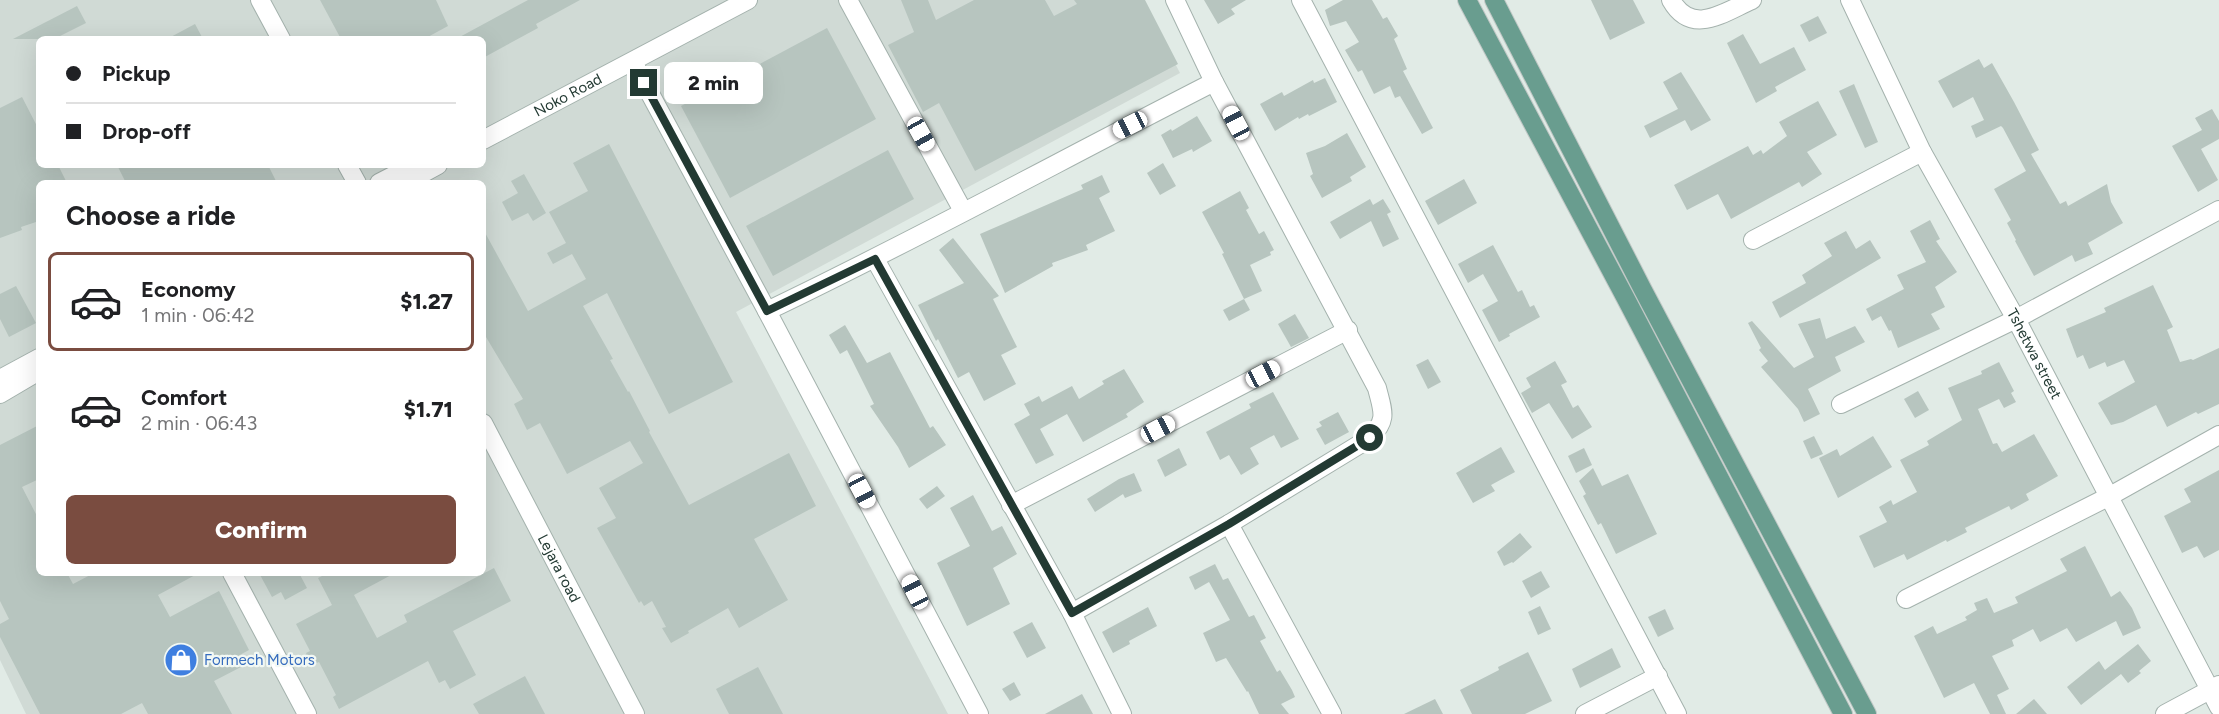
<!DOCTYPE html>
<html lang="en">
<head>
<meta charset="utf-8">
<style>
  body { margin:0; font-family:Figtree,sans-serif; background:#f2f2f2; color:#202124; height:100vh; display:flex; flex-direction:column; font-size:22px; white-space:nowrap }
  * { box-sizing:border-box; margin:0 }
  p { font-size:20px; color:#757577 }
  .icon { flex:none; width:33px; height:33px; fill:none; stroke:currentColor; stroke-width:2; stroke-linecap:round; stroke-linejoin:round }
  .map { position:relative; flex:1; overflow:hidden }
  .sheet { position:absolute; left:36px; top:180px; width:450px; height:396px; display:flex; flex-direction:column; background:#fff; border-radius:9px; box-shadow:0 6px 24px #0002 }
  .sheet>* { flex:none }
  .hud { position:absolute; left:36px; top:36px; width:450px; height:132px; border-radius:9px; box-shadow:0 6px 24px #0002; display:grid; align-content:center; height:132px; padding:0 30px; background:#fff }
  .end { position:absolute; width:27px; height:27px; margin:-14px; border:8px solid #233a33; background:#fff; box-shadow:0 0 0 3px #fff }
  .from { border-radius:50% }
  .bubble { position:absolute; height:42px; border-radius:9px; background:#fff; box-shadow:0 6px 24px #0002; font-size:20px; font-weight:800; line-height:42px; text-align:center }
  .car { position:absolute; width:18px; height:36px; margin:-18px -9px; border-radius:8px; box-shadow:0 0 4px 2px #0007; background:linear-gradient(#fff 24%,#345 0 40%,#fff 0 76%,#345 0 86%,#fff 0) }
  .hud b { display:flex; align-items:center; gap:21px; height:57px; font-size:22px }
  .hud b+b { border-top:2px solid #e0e0e0 }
  .hud i { width:15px; height:15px; background:#202124 }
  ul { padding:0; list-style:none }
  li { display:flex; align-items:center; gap:18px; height:99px; margin:0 12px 9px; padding:0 18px; border:3px solid transparent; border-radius:9px }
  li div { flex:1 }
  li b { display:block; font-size:22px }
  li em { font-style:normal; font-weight:800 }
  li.active { border-color:#7a4c40 }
  li>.icon { width:54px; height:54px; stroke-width:1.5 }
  h2 { padding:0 30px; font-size:27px; line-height:72px }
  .primary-button { display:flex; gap:12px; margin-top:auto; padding:12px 30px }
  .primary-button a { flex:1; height:69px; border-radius:9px; background:#7a4c40; color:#fff; font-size:24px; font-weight:800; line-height:69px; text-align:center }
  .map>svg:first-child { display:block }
</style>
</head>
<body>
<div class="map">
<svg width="2219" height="714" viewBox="0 0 2219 714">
  <rect width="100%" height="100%" fill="#e1ebe6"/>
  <path fill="#d0dad5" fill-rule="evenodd" d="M0,0h1142l38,73 -444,239 212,402h-922l-26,-54zM39,39h444v126h-444zM39,183h444v390h-444z"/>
  <g fill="#b7c5bf">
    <polygon points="320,0 436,0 448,26 424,39 341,39"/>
    <polygon points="528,0 580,0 536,24 538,28 483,58 483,39 456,39"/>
    <polygon points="901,0 928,0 936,20 974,0 1045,0 1054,16 1077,4 1074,0 1145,0 1178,64 975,171 939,103 923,112 888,45 914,32"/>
    <polygon points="1204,0 1246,0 1231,9 1235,14 1218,24"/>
    <polygon points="1343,0 1372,0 1383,19 1387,17 1398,36 1394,39 1407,69 1403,71 1433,128 1422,134 1400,96 1395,98 1390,86 1374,94 1362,70 1358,72 1345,50 1359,42 1346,21 1330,26 1325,10"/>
    <polygon points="1591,0 1633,0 1645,23 1610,40"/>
    <polygon points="77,6 86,23 54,39 13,39"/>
    <polygon points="1818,16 1827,33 1809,42 1800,25"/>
    <polygon points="195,24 203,39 167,39"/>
    <polygon points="827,28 876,119 730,198 681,106"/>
    <polygon points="1743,34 1760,64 1794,47 1806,70 1775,87 1777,91 1756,103 1727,43"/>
    <polygon points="1979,59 1984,68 1992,63 2014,102 2039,150 2031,154 2060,204 2066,201 2068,206 2107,184 2111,202 2123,223 2088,243 2093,254 2075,262 2072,255 2034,276 2015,241 2016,240 2007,223 2011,220 1994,189 2026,171 2003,128 2001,126 1976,138 1971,126 1984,120 1973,97 1953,108 1938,81"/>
    <polygon points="1681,72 1711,120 1691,131 1685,120 1650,138 1644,126 1678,109 1663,82"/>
    <polygon points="1325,78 1337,102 1309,116 1308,114 1299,119 1298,117 1275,131 1260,104 1282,92 1284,96 1313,80 1314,83"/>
    <polygon points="1854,84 1878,142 1865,148 1839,91"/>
    <polygon points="22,97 39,130 39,165 58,165 67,183 39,183 39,221 21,227 22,230 0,238 0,108"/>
    <polygon points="1818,101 1837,135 1807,152 1822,174 1802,187 1799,182 1731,219 1718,194 1687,210 1674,185 1748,146 1753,155 1761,150 1763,154 1787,136 1779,122"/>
    <polygon points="2212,109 2219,121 2219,139 2201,149 2218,180 2198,192 2172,146 2202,130 2195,118"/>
    <polygon points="1197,116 1212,141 1193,152 1192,149 1173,158 1161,135 1171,129 1172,131"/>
    <polygon points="1347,133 1366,167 1350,177 1352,181 1322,198 1310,176 1313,174 1306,153 1325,146"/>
    <polygon points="609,144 733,382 669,414 607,293 583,306 613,359 610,360 628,392 629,391 650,431 649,432 689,505 789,453 816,506 754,539 788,600 739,628 728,608 688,631 689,633 671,643 662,628 666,627 652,601 644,606 641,601 639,603 597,528 616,518 599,488 643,463 630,441 567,474 540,423 527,430 514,404 523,399 483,332 483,229 528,311 586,279 572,254 553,264 547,253 566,243 549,212 588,191 573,163"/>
    <polygon points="888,150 914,199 773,276 746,226"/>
    <polygon points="1163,163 1176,186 1160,195 1147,173"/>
    <polygon points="117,165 268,165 277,183 126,183"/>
    <polygon points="524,174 546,213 533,221 528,213 512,221 502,202 518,193 511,181"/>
    <polygon points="1102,175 1110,192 1099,198 1115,231 1086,245 1088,250 1052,263 1053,266 1005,293 980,234 1083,189 1081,185"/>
    <polygon points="1464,179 1477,203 1438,225 1425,201"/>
    <polygon points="1240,191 1249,208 1246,210 1259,234 1264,231 1274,250 1270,252 1271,255 1250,265 1262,291 1244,299 1222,254 1224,253 1202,212"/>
    <polygon points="1370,199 1373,205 1383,199 1391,212 1387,214 1399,239 1383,247 1371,221 1340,239 1330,222"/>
    <polygon points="1930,220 1940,239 1936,241 1957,272 1935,287 1945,307 1931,314 1940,329 1898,348 1891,330 1889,331 1881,316 1872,321 1866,309 1904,289 1897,275 1926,262 1910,231"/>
    <polygon points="1846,231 1856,249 1870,240 1881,258 1780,318 1772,302 1806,283 1802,275 1832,256 1824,243"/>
    <polygon points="953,238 999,296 993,299 1017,347 1001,355 1016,384 984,401 969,372 958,378 938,339 936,341 918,305 964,283 939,250"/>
    <polygon points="1493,245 1518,292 1522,290 1530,307 1534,305 1540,317 1509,334 1510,336 1499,342 1482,310 1498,301 1483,274 1468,283 1458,264"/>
    <polygon points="2153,285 2173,327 2167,330 2180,362 2191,359 2193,360 2219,348 2219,404 2198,414 2196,412 2167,427 2156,405 2123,422 2111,425 2098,403 2135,382 2124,360 2107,367 2105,362 2089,369 2083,355 2077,358 2066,329 2106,312 2104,308"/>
    <polygon points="16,286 36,323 9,337 0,319 0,294"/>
    <polygon points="1244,299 1250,310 1229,321 1223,310"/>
    <polygon points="1295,314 1309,338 1291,347 1278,324"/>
    <polygon points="1820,318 1826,339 1855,326 1865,342 1835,357 1841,371 1808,389 1820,414 1804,422 1798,409 1761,367 1768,361 1759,350 1761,348 1748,323 1752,321 1794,368 1814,357 1798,324"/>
    <polygon points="845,325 867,363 890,352 930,428 933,426 946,445 909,468 898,447 870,406 874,404 847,350 840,354 829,335"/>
    <polygon points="1428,359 1441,382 1428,389 1416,365"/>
    <polygon points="1555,361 1567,382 1561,385 1573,408 1578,405 1592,427 1572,439 1549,403 1532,413 1521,393 1531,387 1526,378"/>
    <polygon points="1999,362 2014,391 2011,393 2016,402 2004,408 1999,399 1978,409 1993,444 1997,443 2002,452 2034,434 2058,476 2026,494 2029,500 2011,510 2009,506 1965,528 1967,532 1947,542 1946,540 1907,560 1904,554 1874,568 1859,536 1887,522 1879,507 1891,500 1893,505 1917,492 1900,460 1929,445 1927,441 1962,420 1948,388 1982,374 1981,371"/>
    <polygon points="1124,369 1144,402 1126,414 1128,417 1083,442 1067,414 1040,429 1054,455 1036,464 1014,424 1030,415 1024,404 1039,396 1042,402 1072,386 1079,399 1104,384 1102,381"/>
    <polygon points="1918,391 1929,410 1915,418 1904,399"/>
    <polygon points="1273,392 1299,439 1281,448 1274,435 1250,448 1259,464 1241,475 1229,455 1220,460 1206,432 1251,408 1249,404"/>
    <polygon points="1338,412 1349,432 1325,445 1316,429 1322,426 1319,422"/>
    <polygon points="39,425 39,479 22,487 39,520 39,573 67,573 73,584 94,573 199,573 158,595 170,617 219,591 249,650 236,657 241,667 214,681 232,714 148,714 142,703 121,714 40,714 0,637 0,624 9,619 0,601 0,445"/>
    <polygon points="1814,436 1823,454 1811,459 1803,441"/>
    <polygon points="1873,436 1892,467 1838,498 1819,458 1837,449 1840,456"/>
    <polygon points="1501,447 1515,472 1491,485 1495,491 1473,503 1456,473"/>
    <polygon points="1179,448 1187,465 1165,477 1157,460"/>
    <polygon points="1584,448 1592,465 1576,473 1568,456"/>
    <polygon points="1593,468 1602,486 1628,474 1657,534 1616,554 1601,523 1598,525 1583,496 1586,494 1579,481"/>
    <polygon points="2219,470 2219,550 2204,558 2197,546 2182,553 2164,516 2191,502 2184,489"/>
    <polygon points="1134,473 1142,491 1125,498 1123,494 1095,512 1087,499 1119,479"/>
    <polygon points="937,486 945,496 927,509 919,499"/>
    <polygon points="973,495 992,531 1002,526 1017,554 993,568 1010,604 967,626 937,563 970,546 950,508"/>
    <polygon points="1520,533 1532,547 1513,563 1512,562 1504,566 1497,552"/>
    <polygon points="2085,546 2111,597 2120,591 2132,608 2141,628 2123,636 2116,621 2076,642 2067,628 2040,642 2033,629 2012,640 2014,646 1992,656 2009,689 1997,695 2006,714 1990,714 1974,683 1944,698 1914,636 1933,626 1937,634 1967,620 1965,617 1977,610 1974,603 1987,598 1994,613 2018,603 2015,597 2067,571 2060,559"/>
    <polygon points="1215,564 1223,580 1228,578 1249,617 1254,615 1266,638 1260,641 1277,672 1280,670 1292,690 1295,697 1281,704 1289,714 1259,714 1248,691 1247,692 1226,658 1216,662 1203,633 1230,620 1209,582 1195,590 1189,577"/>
    <polygon points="494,568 511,601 453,631 476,675 450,689 445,680 439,683 428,661 339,709 333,697 336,695 319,662 312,665 306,653 310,651 296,624 332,605 318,578 328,573 395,573 354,595 377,638 407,622 404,615"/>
    <polygon points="1541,571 1550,587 1531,598 1522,581"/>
    <polygon points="259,573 299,573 307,588 285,600 281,592 272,597"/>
    <polygon points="1540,606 1551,629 1538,635 1528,612"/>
    <polygon points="1148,607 1157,626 1129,641 1130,644 1113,653 1102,632"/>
    <polygon points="1665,609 1674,629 1658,637 1648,617"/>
    <polygon points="1032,622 1046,648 1027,658 1013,632"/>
    <polygon points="2138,644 2151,661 2139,671 2141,673 2128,683 2121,674 2081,705 2067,687 2099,661 2105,670"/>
    <polygon points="1612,648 1621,667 1580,688 1572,669"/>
    <polygon points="1528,652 1552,701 1525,714 1472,714 1460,690 1499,670 1498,667"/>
    <polygon points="758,667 783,714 729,714 716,689"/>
    <polygon points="525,676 545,714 479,714 473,704"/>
    <polygon points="1014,682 1021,695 1010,701 1002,689"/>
    <polygon points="1082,694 1093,714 1045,714"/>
    <polygon points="1435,699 1443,714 1404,714"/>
    <polygon points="2034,699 2047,714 2016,714"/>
  </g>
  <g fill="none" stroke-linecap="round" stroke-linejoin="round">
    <defs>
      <g id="minor">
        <polyline points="260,0 281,39"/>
        <polyline points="848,0 963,211"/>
        <polyline points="1301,0 1677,714"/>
        <path d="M1671,0c21,37 53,12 81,0"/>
        <path id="s1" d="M1850,0l72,152 94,167 203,388"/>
        <polyline points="633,62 767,311 979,714"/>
        <path id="s2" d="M483,140l265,-140"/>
        <polyline points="347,165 357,183"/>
        <polyline points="379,183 414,165"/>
        <polyline points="405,183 438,165"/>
        <polyline points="1753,240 1922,152"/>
        <polyline points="875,259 1072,613 1122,714"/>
        <path d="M767,311c151,-72 298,-153 447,-229"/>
        <polyline points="0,379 39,358"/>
        <polyline points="0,394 39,371"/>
        <polyline points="1841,404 2016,319 2219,210"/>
        <path id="s3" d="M483,423l152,291"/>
        <polyline points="1011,505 1348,330"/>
        <polyline points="1229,524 1332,714"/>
        <polyline points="232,573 307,714"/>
        <polyline points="1906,599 2110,496 2219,435"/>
        <path d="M1072,613l157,-89 141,-86c18,-19 13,-26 7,-50l-163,-306 -39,-82"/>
        <polyline points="1585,714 1658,676"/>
        <polyline points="2165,714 2219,685"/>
      </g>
      <g id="primary">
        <polyline points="1467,0 1625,297 1843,714"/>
        <polyline points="1494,0 1643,290 1867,714"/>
      </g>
    </defs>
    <use href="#minor" stroke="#a4b2ad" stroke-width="20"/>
    <use href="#primary" stroke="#c1c8c6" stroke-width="20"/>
    <use href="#minor" stroke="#fff" stroke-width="18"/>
    <use href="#primary" stroke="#699d8f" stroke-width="18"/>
  </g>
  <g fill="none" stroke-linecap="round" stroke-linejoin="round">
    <polyline stroke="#233a33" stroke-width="8" points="644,83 767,311 875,259 1072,613 1229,524 1370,438"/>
  </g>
  <defs>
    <symbol id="shop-disc" viewBox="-11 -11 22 22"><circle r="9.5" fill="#3f7fe0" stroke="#f2f8f4"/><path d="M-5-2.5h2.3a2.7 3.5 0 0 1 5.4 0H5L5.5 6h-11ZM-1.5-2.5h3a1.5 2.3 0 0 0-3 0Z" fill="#fff"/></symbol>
  </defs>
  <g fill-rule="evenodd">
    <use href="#shop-disc" x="162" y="641" width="38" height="38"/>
  </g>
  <g text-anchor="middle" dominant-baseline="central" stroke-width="4.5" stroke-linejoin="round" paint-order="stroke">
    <g font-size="15" fill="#233a33" stroke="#f2f8f4">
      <text stroke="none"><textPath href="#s2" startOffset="96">Noko Road</textPath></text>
      <text stroke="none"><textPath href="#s1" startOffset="399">Tshetwa street</textPath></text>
      <text stroke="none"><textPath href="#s3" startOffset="164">Lejara road</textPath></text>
    </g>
    <g font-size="15" fill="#366cbe" stroke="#f2f8f4" text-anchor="start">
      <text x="204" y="660">Formech Motors</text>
    </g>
  </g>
</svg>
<i class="end from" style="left:1370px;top:438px"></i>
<i class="end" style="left:644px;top:83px"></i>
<div class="bubble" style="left:664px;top:62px;width:99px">2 min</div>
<i class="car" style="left:1236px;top:123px;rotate:332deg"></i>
<i class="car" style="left:1130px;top:125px;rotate:243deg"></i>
<i class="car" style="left:921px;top:134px;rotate:151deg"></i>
<i class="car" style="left:1263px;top:374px;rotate:62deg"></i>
<i class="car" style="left:1158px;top:429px;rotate:62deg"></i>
<i class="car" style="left:862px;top:491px;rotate:152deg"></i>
<i class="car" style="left:915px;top:592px;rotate:333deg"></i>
<div class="hud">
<b><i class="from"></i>Pickup</b>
<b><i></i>Drop-off</b>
</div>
<section class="sheet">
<h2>Choose a ride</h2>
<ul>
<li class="active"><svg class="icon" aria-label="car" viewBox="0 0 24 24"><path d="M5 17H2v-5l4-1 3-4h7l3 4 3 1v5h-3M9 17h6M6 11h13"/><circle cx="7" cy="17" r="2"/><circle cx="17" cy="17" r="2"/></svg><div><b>Economy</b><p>1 min · 06:42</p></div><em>$1.27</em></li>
<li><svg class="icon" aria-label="car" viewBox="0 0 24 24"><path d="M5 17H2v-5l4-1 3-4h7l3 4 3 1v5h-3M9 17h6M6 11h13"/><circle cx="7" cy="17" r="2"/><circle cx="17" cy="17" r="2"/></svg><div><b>Comfort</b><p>2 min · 06:43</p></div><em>$1.71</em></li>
</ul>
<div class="primary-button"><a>Confirm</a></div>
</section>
</div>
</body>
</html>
